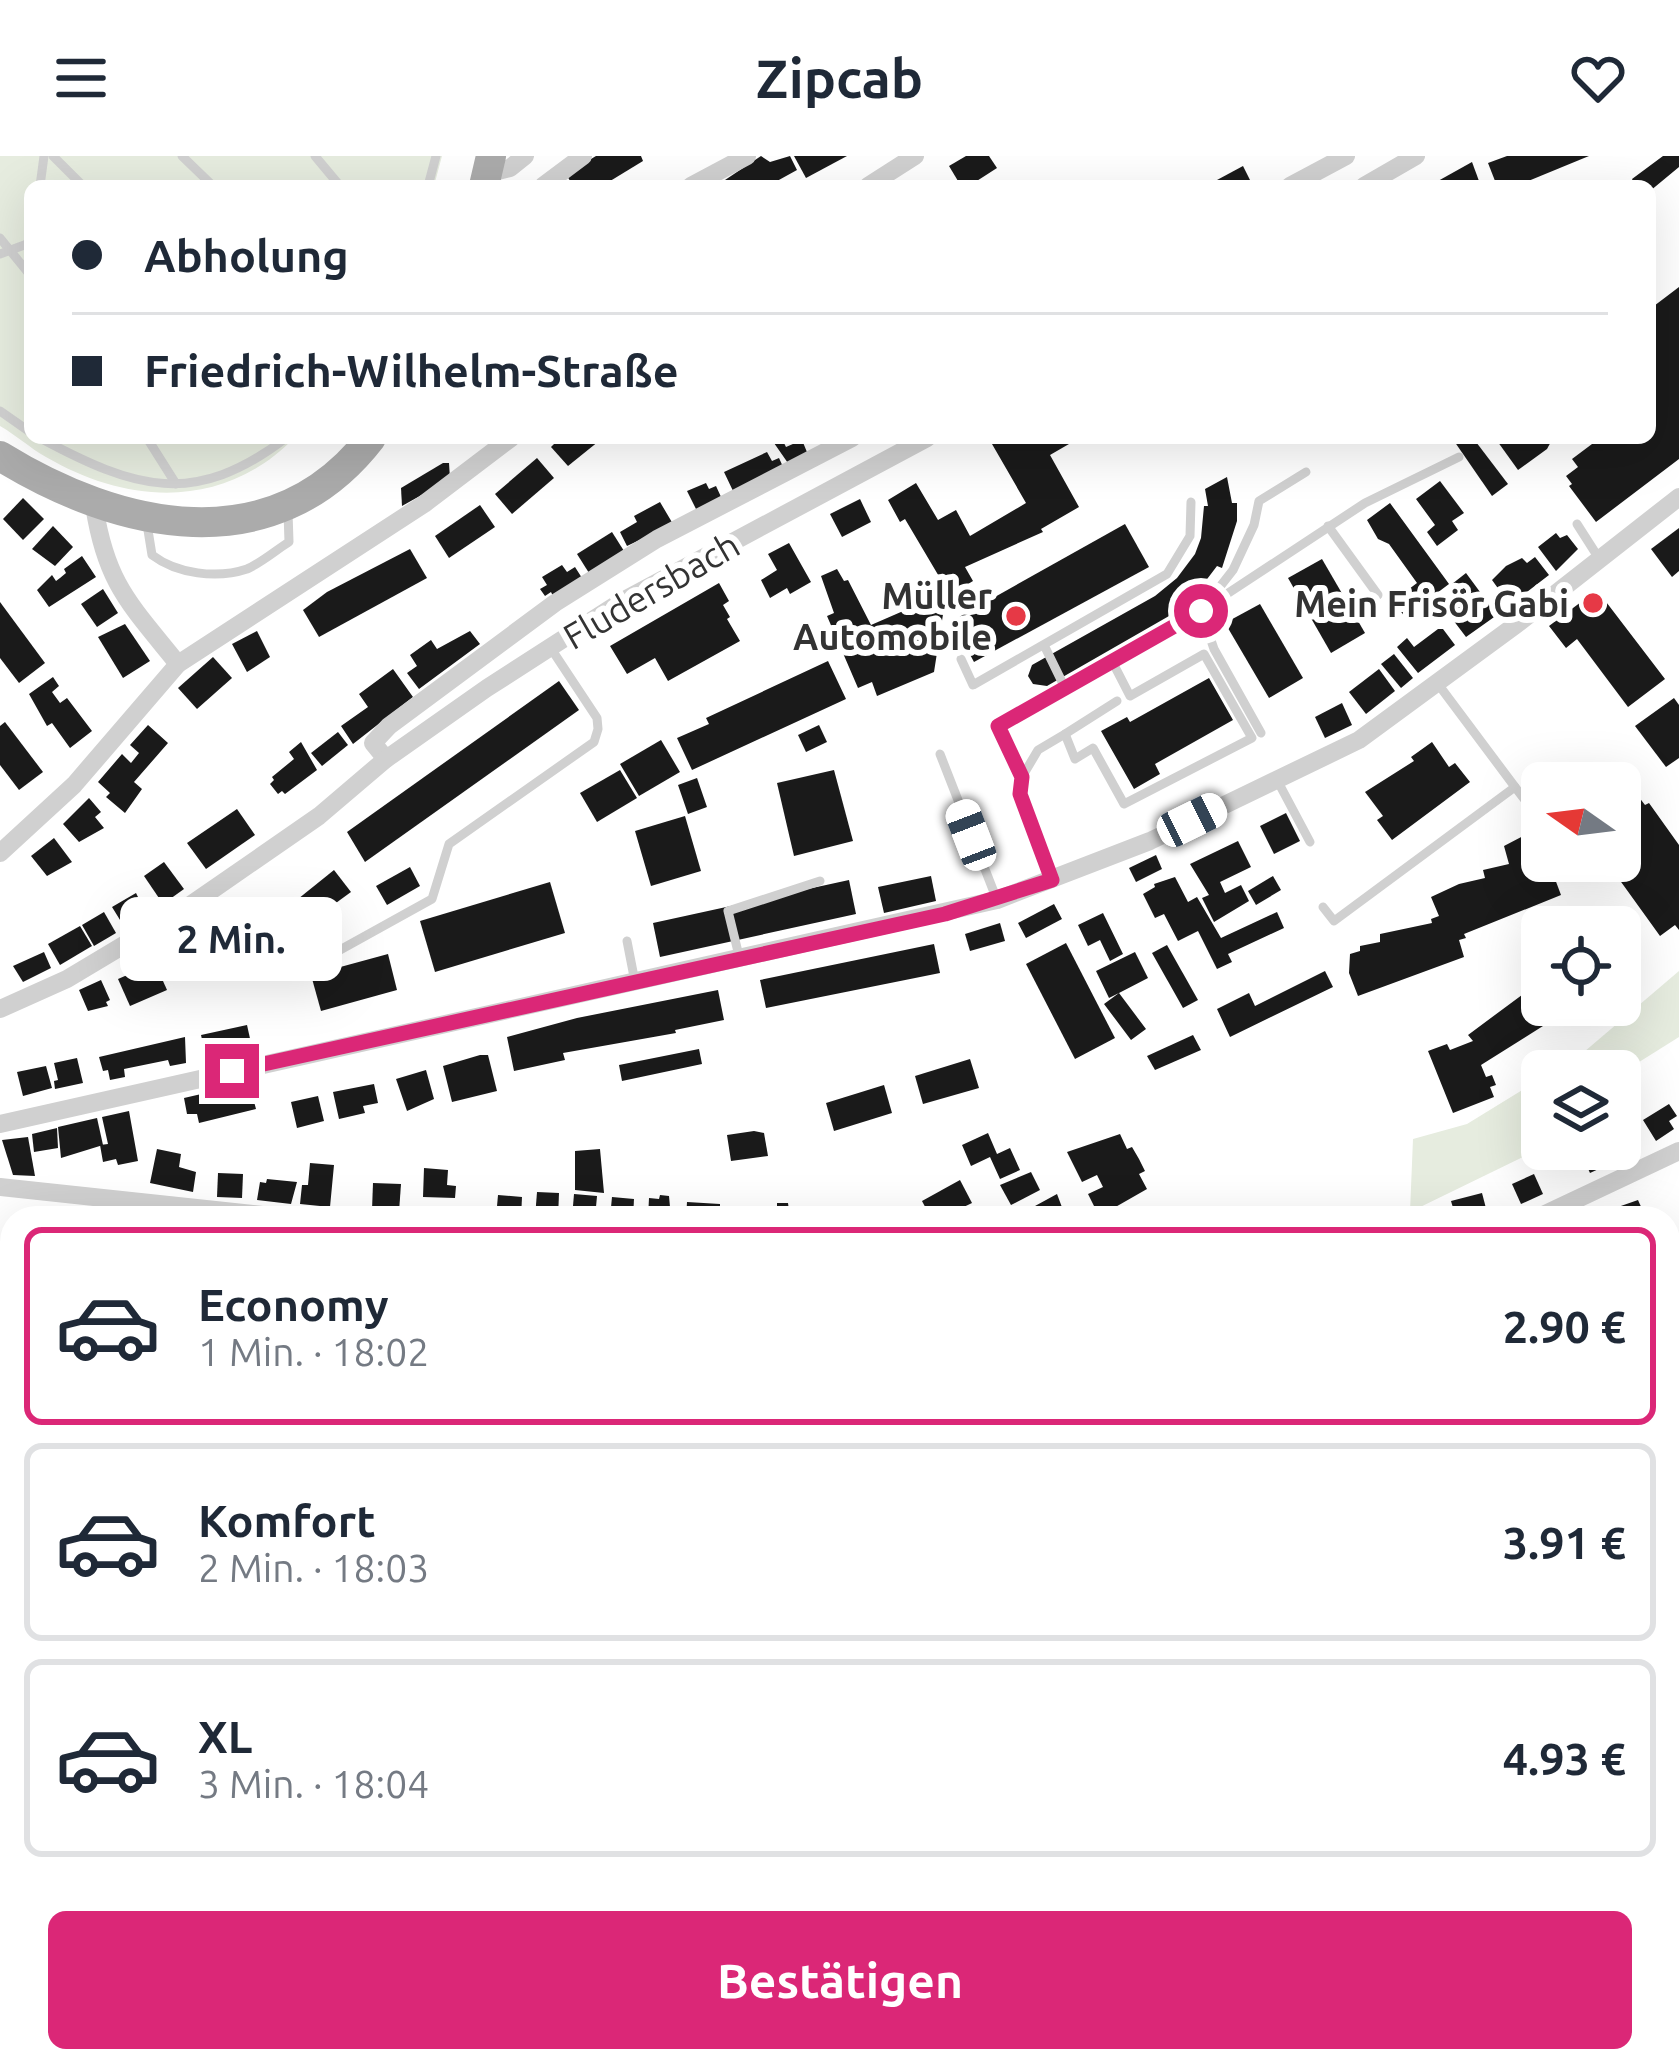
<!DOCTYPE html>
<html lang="de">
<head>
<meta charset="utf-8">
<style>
  body { margin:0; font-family:Ubuntu,sans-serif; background:#f2f2f3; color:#1f2937; height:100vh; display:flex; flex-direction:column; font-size:45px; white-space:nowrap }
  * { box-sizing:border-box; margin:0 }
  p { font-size:39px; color:#747a83 }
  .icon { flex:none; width:66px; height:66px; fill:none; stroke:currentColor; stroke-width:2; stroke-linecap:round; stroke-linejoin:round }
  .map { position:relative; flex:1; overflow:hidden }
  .sheet { position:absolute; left:0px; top:1050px; width:1680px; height:867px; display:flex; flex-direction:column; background:#fff; border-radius:36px 36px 0 0; box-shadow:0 12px 48px #0002 }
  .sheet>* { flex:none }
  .guide { position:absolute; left:24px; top:24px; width:1632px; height:264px; border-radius:18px; box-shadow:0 12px 48px #0002; display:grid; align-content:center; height:264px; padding:0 48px; background:#fff }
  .needle { width:78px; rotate:284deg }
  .tools { position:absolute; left:1521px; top:606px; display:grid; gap:24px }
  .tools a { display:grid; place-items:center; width:120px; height:120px; border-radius:18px; background:#fff; box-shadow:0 12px 48px #0002; font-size:60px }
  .end { position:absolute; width:54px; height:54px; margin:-27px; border:15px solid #db2777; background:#fff; box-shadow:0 0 0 6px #fff }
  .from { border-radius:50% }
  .bubble { position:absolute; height:84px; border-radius:18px; background:#fff; box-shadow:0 12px 48px #0002; font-size:39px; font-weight:700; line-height:84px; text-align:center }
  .car { position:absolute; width:36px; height:72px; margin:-36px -18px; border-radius:15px; box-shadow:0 0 9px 3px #0007; background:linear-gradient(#fff 24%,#345 0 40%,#fff 0 76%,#345 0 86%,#fff 0) }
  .guide b { display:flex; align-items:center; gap:42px; height:114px; font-size:45px }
  .guide b+b { border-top:3px solid #e0e1e3 }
  .guide i { width:30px; height:30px; background:#1f2937 }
  ul { padding:21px 0 0; list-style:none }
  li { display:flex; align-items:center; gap:36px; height:198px; margin:0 24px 18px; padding:0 24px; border:6px solid #e0e1e3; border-radius:18px }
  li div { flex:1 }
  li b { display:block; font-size:45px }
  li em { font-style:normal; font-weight:700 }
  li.on { border-color:#db2777 }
  li>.icon { width:108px; height:108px; stroke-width:1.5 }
  .cta { display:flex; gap:24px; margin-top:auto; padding:24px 48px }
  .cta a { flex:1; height:138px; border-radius:18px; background:#db2777; color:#fff; font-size:48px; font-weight:700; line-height:138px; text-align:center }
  header { display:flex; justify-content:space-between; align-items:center; height:156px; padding:0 48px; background:#fff; font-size:54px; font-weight:700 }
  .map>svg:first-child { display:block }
</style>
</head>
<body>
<header><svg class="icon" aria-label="menu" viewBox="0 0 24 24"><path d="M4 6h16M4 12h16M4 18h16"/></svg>Zipcab<svg class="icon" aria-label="heart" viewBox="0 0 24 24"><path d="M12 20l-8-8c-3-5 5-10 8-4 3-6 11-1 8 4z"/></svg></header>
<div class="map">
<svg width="1679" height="1915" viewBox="0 0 1679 1915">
  <rect width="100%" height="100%" fill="#fff"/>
  <g fill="#e6ecdf">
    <path d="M0,0h442l-8,30h-404v252h264c-70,72 -166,67 -248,19 -16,-9 -30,-22 -46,-31z"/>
    <polygon points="1679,815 1679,881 1620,918 1620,915 1554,915 1584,896"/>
    <polygon points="1542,922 1542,963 1521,979 1527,999 1410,1056 1413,983 1467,968"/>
    <polygon points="0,1371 12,1371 12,1905 1255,1905 1251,1915 0,1915"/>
  </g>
  <g fill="#1a1a1a">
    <polygon points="596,0 641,0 643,5 602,30 573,30 566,18"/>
    <polygon points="761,0 770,6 790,0 797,14 768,30 716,30"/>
    <polygon points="794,0 847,0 806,22"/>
    <polygon points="966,0 989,0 997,12 969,30 961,30 949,10"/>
    <polygon points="1507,0 1589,0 1516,30 1497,30 1488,7"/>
    <polygon points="1663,0 1679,0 1679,11 1650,35 1650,30 1635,30 1632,23"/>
    <polygon points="1472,6 1479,25 1471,30 1429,30"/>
    <polygon points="1243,10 1253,30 1220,30 1217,24"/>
    <polygon points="1679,131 1679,303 1596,366 1569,330 1572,328 1566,320 1578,311 1572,303 1600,282 1650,282 1650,153"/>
    <polygon points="560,282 597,282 599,285 568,310 551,291"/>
    <polygon points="1002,282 1066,282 1069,288 1050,299 1079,351 1041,373 1043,376 965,411 973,425 950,439 905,363 900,366 888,344 916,327 938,364 956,354 970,380 1026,347 992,288"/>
    <polygon points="1452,282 1473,282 1508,328 1492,340"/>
    <polygon points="1495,282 1553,282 1547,293 1518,314"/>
    <polygon points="782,283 786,291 802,284 809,301 790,310 774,287"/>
    <polygon points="767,296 772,305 779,302 784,313 734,337 724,316"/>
    <polygon points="537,302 554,322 512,358 495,338"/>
    <polygon points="443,307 449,307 450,323 402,350 401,332"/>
    <polygon points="1227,321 1232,347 1237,347 1237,365 1222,412 1217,410 1195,439 1176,456 1047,530 1033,528 1028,520 1032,509 1155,440 1177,422 1195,398 1201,382 1204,350 1208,350 1205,333"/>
    <polygon points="1440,325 1464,357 1452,365 1458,374 1437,390 1427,376 1435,369 1416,343"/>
    <polygon points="706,327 709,333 716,330 722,343 697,355 687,335"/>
    <polygon points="23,342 44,363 23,384 3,363"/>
    <polygon points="860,343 871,366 842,381 830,358"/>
    <polygon points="660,346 673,368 627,390 620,376 637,366 634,360"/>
    <polygon points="1390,347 1449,428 1405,461 1393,445 1417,427 1389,388 1378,383 1367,364"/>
    <polygon points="480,349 495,371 449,402 435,380"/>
    <polygon points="1125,368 1149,411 974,506 952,465"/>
    <polygon points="53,370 73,391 55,410 32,393"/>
    <polygon points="1679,372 1679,415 1672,421 1651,393"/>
    <polygon points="612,376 624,395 589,417 577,398"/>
    <polygon points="1556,377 1560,382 1567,379 1578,393 1556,415 1538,391"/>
    <polygon points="789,387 811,426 790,438 787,432 770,442 761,424 777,414 768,398"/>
    <polygon points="410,393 427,422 319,481 303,454 327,436"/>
    <polygon points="82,400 96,421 49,451 37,434 52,419 56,425 60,422 66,417 64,413"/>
    <polygon points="1535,401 1549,419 1510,449 1492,424 1506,410 1522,402 1527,407"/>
    <polygon points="1322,403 1365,477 1331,497 1288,422"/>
    <polygon points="562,409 567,416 575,411 582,422 553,440 551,436 545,440 540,433 547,429 542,421"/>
    <polygon points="837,413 844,425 848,424 871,469 940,439 944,452 934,516 877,540 872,526 858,532 827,460 834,457 821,420"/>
    <polygon points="1466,417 1497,459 1466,481 1447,456 1465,449 1452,428"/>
    <polygon points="719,427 729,445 723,449 730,461 727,463 740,485 668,525 655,502 627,518 610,490"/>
    <polygon points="103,433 118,457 97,471 81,448"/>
    <polygon points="1597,434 1665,523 1628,551 1577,483 1566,492 1549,470"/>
    <polygon points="0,446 45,507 19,527 0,502"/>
    <polygon points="1260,448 1303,522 1269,542 1225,467"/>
    <polygon points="125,468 150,505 123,522 98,481"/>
    <polygon points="1438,473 1443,473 1455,489 1418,517 1397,491 1407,482 1414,491"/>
    <polygon points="257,475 270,501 247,516 232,488"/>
    <polygon points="470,475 480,488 419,533 407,517 417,510 410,499 431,484 437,493"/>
    <polygon points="1394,498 1413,522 1401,532 1381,508"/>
    <polygon points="213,501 232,522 197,553 178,532"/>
    <polygon points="828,505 846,543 692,614 677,582 709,568 706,562"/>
    <polygon points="393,513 413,541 353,588 341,570 368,551 359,538"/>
    <polygon points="1379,513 1395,535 1366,558 1349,536"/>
    <polygon points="53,521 59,530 52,536 60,547 67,542 92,575 70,592 52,567 47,570 29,538"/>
    <polygon points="1209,522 1233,564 1155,608 1160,618 1134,633 1101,575 1127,561 1130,566"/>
    <polygon points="559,525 579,554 365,706 347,676"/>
    <polygon points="1674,542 1679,549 1679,602 1666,611 1635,570"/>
    <polygon points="1342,547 1352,569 1325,582 1315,561"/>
    <polygon points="5,566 43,616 19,634 0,609 0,570"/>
    <polygon points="148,569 168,587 134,626 142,633 125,657 106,641 110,637 98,626 122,598 131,607 139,597 130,589"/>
    <polygon points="819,569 827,586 806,596 798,579"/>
    <polygon points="338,576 348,589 322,610 311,597"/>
    <polygon points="661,584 680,616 639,640 620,608"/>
    <polygon points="301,586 317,614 285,638 282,635 278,638 270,628 274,624 272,621 294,603 289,596"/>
    <polygon points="1432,586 1449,611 1455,607 1470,626 1392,684 1377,664 1383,660 1365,636 1414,605 1411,601"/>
    <polygon points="620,614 637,642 597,666 580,637"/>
    <polygon points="834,614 853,685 794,700 777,627"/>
    <polygon points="697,622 707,651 688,658 678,629"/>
    <polygon points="1620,632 1632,638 1635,636 1645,649 1649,647 1679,689 1679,774 1675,769 1660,780 1606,705 1620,705"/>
    <polygon points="89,642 101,656 95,661 104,672 79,686 63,668"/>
    <polygon points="237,653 255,679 206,713 187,687"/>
    <polygon points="1286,657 1300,685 1274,698 1260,670"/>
    <polygon points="685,660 701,715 651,730 635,675"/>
    <polygon points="1527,678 1539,682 1546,718 1552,715 1561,739 1464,778 1466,782 1459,784 1464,801 1358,840 1349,817 1350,798 1360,795 1360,790 1380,786 1380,778 1432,767 1431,763 1439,760 1431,741 1459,728 1485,722 1483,714 1509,708 1504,690"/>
    <polygon points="54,682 72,706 47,720 31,700"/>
    <polygon points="1238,685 1251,711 1220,726 1225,737 1241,729 1249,745 1214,766 1202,742 1209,739 1190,708"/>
    <polygon points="1156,699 1162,713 1136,726 1129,712"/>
    <polygon points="164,706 184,733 163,748 144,720"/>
    <polygon points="410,711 420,730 387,749 376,730"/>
    <polygon points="334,714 351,736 303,771 288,751"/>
    <polygon points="931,720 936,745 884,757 878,731"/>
    <polygon points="1273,720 1281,734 1256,749 1248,735"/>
    <polygon points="1175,721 1188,746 1197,741 1221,782 1277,756 1284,772 1228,798 1232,806 1217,813 1198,775 1178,785 1164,758 1155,762 1143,738 1155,731 1154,728"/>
    <polygon points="849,724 856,758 660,801 653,767"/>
    <polygon points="550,726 565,777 435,816 420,765"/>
    <polygon points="136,737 141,747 149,742 156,754 125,772 112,751"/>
    <polygon points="1054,748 1062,763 1026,782 1018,767"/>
    <polygon points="240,754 252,781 232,790 221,765"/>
    <polygon points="104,756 116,777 94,790 82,769"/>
    <polygon points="1103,757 1123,798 1110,805 1100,784 1088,790 1078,769"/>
    <polygon points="1000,767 1005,785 970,795 965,778"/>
    <polygon points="80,770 92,790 60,809 48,788"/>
    <polygon points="204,776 216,800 177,820 165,795"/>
    <polygon points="1066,787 1115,882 1075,903 1026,808"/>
    <polygon points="934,788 940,817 766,852 760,824"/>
    <polygon points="1167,789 1198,844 1183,852 1152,797"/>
    <polygon points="44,796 51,812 23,826 13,810"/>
    <polygon points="1135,796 1148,822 1119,837 1146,873 1131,884 1104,848 1119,837 1109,842 1096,815"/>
    <polygon points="388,798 397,834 321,855 311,819"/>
    <polygon points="155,807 167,834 130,850 118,823"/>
    <polygon points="1325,815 1333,831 1230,881 1217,853 1249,837 1255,850"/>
    <polygon points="101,824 110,844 106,846 108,850 88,855 79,834"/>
    <polygon points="1542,824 1542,849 1558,849 1538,863 1543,870 1481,909 1486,921 1492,919 1496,929 1490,931 1494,941 1453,957 1428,895 1447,888 1450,894 1473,885 1468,879"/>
    <polygon points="718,834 724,864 675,874 676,877 563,897 565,904 514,915 507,881 577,862"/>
    <polygon points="247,869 253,896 207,906 201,879"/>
    <polygon points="1193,879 1201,894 1155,914 1147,900"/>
    <polygon points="185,881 186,907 170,910 168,904 124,913 125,921 110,924 108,914 103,915 99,901"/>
    <polygon points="699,893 702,908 622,925 619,909"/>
    <polygon points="480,899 488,899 497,935 452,946 443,910"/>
    <polygon points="77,902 83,927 55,933 54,925 58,924 54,907"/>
    <polygon points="970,903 979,932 923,948 915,920"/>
    <polygon points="46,910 52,932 23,940 17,916"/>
    <polygon points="426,914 434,943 407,955 396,923"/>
    <polygon points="249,927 256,953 199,967 197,958 187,958 184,942"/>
    <polygon points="374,928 378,947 363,950 365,957 339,963 333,936"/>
    <polygon points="884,929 892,957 834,975 826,947"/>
    <polygon points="318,940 324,965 297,972 291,946"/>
    <polygon points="1669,948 1677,960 1669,965 1674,973 1656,985 1643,964"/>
    <polygon points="129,955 138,1005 118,1009 116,1003 103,1006 100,989 108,988 102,961"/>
    <polygon points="97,962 103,989 61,1002 58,971"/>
    <polygon points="57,972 58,992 34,996 32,978"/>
    <polygon points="754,975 764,977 768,1000 731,1005 727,979"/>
    <polygon points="988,977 997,998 1010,992 1020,1014 1000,1023 990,1001 971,1010 962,989"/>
    <polygon points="1120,978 1127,993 1132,991 1139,1003 1145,1015 1139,1018 1147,1033 1112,1053 1114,1058 1100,1062 1088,1038 1103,1031 1097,1019 1082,1026 1067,996"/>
    <polygon points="28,981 35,1020 13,1019 2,984"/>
    <polygon points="157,993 181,998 179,1011 196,1016 193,1036 150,1027"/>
    <polygon points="600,993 604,1037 575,1034 575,995"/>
    <polygon points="1585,993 1628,993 1616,999 1618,1004 1590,1017 1580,995"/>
    <polygon points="310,1007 334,1009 330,1051 300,1048 302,1029 308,1029"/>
    <polygon points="424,1012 448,1014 447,1029 456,1030 455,1042 423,1041"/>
    <polygon points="1031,1016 1040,1034 1011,1049 1000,1029"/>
    <polygon points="218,1017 243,1018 242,1042 217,1041"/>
    <polygon points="1534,1018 1543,1038 1521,1048 1512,1028"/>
    <polygon points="267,1023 297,1026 291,1048 257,1044 260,1026 266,1027"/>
    <polygon points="960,1024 972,1047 945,1060 931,1062 922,1045"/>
    <polygon points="373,1027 401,1028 399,1056 372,1054"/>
    <polygon points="537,1036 559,1037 558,1062 535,1062"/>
    <polygon points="1482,1037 1488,1060 1456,1062 1451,1045"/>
    <polygon points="574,1038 597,1040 595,1062 572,1062"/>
    <polygon points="1057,1038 1066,1062 1011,1062 1035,1050"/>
    <polygon points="498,1039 522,1041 521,1062 496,1062"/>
    <polygon points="660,1039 669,1040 671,1062 648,1062 649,1042 659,1043"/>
    <polygon points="612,1041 634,1043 633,1062 610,1062"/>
    <polygon points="1638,1044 1646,1062 1600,1062 1598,1058"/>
    <polygon points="687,1046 720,1048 720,1058 728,1058 728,1062 686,1062"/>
    <polygon points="777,1047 788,1047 790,1062 744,1062 745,1050 777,1052"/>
    <polygon points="1284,1050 1307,1055 1308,1050 1328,1052 1327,1062 1283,1062"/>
    <polygon points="1672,1728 1679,1740 1679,1772 1668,1778 1668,1730"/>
  </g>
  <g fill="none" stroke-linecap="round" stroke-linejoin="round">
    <g stroke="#d0d0d0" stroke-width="9">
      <polyline points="53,0 83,30"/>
      <polyline points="182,0 213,30"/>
      <polyline points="315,0 340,30"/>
      <polyline points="40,30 44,0"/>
      <polyline points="428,30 436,0"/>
      <polyline points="0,82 30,119"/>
      <polyline points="0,98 27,88 30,81"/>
      <polyline points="0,255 30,276"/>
      <path d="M40,282c95,51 154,70 246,0"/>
      <polyline points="147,282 176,328"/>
      <path d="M147,368l5,31c25,19 65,24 95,14 14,-6 29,-19 42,-27l-1,-30"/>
      <polyline points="1577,368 1600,404"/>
      <polyline points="1328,370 1378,439"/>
      <polyline points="1044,489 1065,532"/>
      <polyline points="961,503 973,529 1167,418 1190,380 1191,346"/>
      <polyline points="1261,577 1214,493 1201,455 1365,347 1459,301"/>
      <polyline points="1065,578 1117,545"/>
      <polyline points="940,598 997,744"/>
      <polyline points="1022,621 1038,594 1065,578 1075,603 1093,592 1124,648 1252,582 1204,498 1130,540 1113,507"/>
      <polyline points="1276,622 1310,686"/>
      <polyline points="1515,631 1542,666"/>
      <polyline points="1572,705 1577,712"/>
      <polyline points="1052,724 1020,638 1022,621 999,570 1201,455 1233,414 1254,369 1259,345 1306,316"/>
      <polyline points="1323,751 1334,765 1515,631 1438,528"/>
      <polyline points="627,785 635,826"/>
      <polyline points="740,804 728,755 820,725"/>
      <polyline points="302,815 432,743 449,688 594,586 598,573 597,562 550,491"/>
    </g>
    <g stroke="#d0d0d0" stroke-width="18">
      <polyline points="486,18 510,12 525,0"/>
      <polyline points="543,30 583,0"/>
      <polyline points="691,30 747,0"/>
      <polyline points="868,30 915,0"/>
      <polyline points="1290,30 1346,0"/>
      <polyline points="1364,30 1416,0"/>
      <path d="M94,349c12,79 36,99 84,159"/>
      <polyline points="386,603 373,587 389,570 555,447 657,383 852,282"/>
      <polyline points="0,697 74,629 178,508 424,348 511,282"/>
      <polyline points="0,853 67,823 189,750 319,660 386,603 487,532 619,447 927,282"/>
      <polyline points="0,968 997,744 1150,685 1359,584 1517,468 1679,341"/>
      <polyline points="0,1031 290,1062"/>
      <polyline points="1537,1062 1679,995"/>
      <polyline points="1668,1154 1679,1155"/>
      <polyline points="1668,1305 1679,1302"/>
      <polyline points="1668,1628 1679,1622"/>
      <polyline points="1668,1792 1679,1786"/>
      <polyline points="1502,1915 1514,1905"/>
    </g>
    <g stroke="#ababab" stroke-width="30">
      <polyline points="484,30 491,0"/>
      <path d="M0,300c118,73 273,109 371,-18"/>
    </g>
  </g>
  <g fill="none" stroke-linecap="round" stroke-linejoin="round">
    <polyline stroke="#db2777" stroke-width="15" points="232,915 945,758 1052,724 1020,638 1022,621 998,570 1201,455"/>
  </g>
  <g fill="#e63946" stroke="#fff" stroke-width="4.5">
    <circle cx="1593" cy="447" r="12"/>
    <circle cx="1016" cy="460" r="12"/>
  </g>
  <g text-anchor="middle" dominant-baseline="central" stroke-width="12" stroke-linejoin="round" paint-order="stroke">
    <g font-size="36" fill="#333" stroke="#fff">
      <text transform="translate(651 434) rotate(-30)">Fludersbach</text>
    </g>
    <g font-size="36" font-weight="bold" fill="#333" stroke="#fff" text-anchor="end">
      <text x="992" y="439">Müller<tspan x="992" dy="41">Automobile</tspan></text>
      <text x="1569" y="447">Mein Frisör Gabi</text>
    </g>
  </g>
</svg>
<div class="tools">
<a><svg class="needle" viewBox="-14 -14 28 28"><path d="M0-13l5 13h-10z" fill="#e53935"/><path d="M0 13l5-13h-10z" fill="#747a83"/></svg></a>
<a><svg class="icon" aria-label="locate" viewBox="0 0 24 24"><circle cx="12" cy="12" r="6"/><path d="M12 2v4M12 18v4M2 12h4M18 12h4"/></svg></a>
<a><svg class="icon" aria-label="layers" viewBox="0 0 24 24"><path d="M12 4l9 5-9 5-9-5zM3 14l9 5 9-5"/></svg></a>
</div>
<i class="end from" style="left:1201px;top:455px"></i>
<i class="end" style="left:232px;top:915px"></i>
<div class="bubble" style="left:120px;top:741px;width:222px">2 Min.</div>
<i class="car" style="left:1192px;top:664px;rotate:64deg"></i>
<i class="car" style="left:971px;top:679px;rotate:339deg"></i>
<div class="guide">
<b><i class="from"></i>Abholung</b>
<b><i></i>Friedrich-Wilhelm-Straße</b>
</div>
<section class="sheet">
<ul>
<li class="on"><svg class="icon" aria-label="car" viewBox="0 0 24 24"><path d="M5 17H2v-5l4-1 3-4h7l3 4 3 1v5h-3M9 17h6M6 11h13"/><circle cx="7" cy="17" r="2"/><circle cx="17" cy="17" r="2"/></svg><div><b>Economy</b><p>1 Min. · 18:02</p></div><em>2.90 €</em></li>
<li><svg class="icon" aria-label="car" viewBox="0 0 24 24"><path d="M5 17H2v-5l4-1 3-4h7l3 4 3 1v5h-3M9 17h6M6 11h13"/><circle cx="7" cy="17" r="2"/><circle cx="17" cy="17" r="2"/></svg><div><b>Komfort</b><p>2 Min. · 18:03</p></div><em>3.91 €</em></li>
<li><svg class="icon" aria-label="car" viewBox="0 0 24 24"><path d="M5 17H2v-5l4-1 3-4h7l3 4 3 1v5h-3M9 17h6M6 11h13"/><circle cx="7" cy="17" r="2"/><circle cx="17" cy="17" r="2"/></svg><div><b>XL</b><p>3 Min. · 18:04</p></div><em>4.93 €</em></li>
</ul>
<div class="cta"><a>Bestätigen</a></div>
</section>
</div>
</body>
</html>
